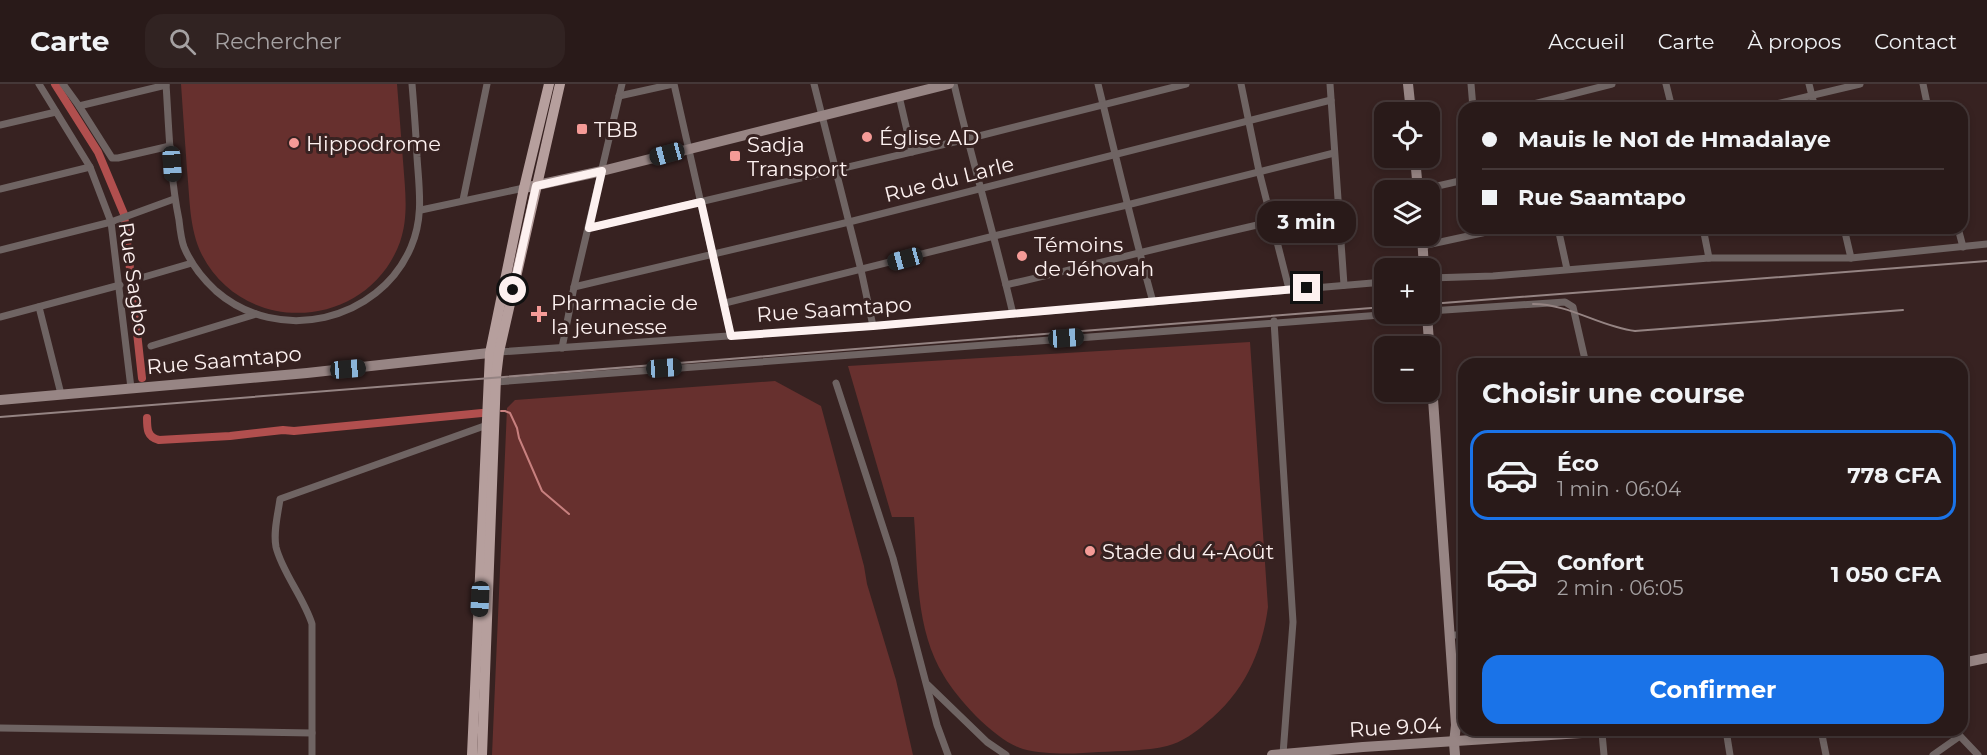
<!DOCTYPE html>
<html lang="fr">
<head>
<meta charset="utf-8">
<style>
  body { margin:0; font-family:Montserrat,sans-serif; background:#312322; color:#f1f3f6; height:100vh; display:flex; flex-direction:column; font-size:22px; white-space:nowrap }
  * { box-sizing:border-box; margin:0 }
  p { font-size:20px; color:#a5a1a2 }
  .icon { flex:none; width:33px; height:33px; fill:none; stroke:currentColor; stroke-width:2; stroke-linecap:round; stroke-linejoin:round }
  .map { position:relative; flex:1; overflow:hidden }
  .drawer { position:absolute; left:1458px; top:274px; width:510px; height:378px; display:flex; flex-direction:column; background:#291a19; border-radius:18px; box-shadow:0 3px 9px #0003,0 0 0 2px #453838 }
  .drawer>* { flex:none }
  .top-card { position:absolute; left:1458px; top:18px; width:510px; height:132px; border-radius:18px; box-shadow:0 3px 9px #0003,0 0 0 2px #453838; display:grid; align-content:center; height:132px; padding:0 24px; background:#291a19 }
  .fabs { position:absolute; left:1374px; top:18px; display:grid; gap:12px }
  .fabs a { display:grid; place-items:center; width:66px; height:66px; border-radius:12px; background:#291a19; box-shadow:0 3px 9px #0003,0 0 0 2px #453838; font-size:30px }
  .end { position:absolute; width:27px; height:27px; margin:-14px; border:8px solid #fdf1f0; background:#111; box-shadow:0 0 0 3px #111 }
  .from { border-radius:50% }
  .bubble { position:absolute; height:42px; border-radius:18px; background:#291a19; box-shadow:0 3px 9px #0003,0 0 0 2px #453838; font-size:20px; font-weight:700; line-height:42px; text-align:center }
  .car { position:absolute; width:18px; height:36px; margin:-18px -9px; border-radius:8px; box-shadow:0 0 4px 2px #0007; background:linear-gradient(#222 24%,#8ab4d8 0 40%,#222 0 76%,#8ab4d8 0 86%,#222 0) }
  .top-card b { display:flex; align-items:center; gap:21px; height:57px; font-size:22px }
  .top-card b+b { border-top:2px solid #453838 }
  .top-card i { width:15px; height:15px; background:#f1f3f6 }
  ul { padding:0; list-style:none }
  li { display:flex; align-items:center; gap:18px; height:90px; margin:0 12px 9px; padding:0 12px; border:3px solid transparent; border-radius:18px }
  li div { flex:1 }
  li b { display:block; font-size:22px }
  li em { font-style:normal; font-weight:700 }
  li.current { border-color:#1a73e8 }
  li>.icon { width:54px; height:54px; stroke-width:1.5 }
  h2 { padding:0 24px; font-size:27px; line-height:72px }
  .cta { display:flex; gap:12px; margin-top:auto; padding:12px 24px }
  .cta a { flex:1; height:69px; border-radius:18px; background:#1a73e8; color:#fff; font-size:24px; font-weight:700; line-height:69px; text-align:center }
  header { display:flex; align-items:center; gap:36px; box-sizing:border-box; height:84px; padding:0 30px; background:#291a19; border-bottom:2px solid #453838 }
  header strong { font-size:28px }
  nav { display:flex; gap:33px; margin-inline-start:auto; font-size:21px }
  .search { width:420px; height:54px; background:#312322; display:flex; align-items:center; gap:15px; box-sizing:border-box; padding:0 21px; border-radius:18px; color:#a5a1a2; font-size:22px }
  .map>svg:first-child { display:block }
</style>
</head>
<body>
<header>
<strong>Carte</strong>
<div class="search"><svg class="icon" aria-label="search" viewBox="0 0 24 24"><circle cx="10" cy="10" r="6"/><path d="M15 15l6 6"/></svg>Rechercher</div>
<nav><a>Accueil</a><a>Carte</a><a>À propos</a><a>Contact</a></nav>
</header>
<div class="map">
<svg width="1987" height="671" viewBox="0 0 1987 671">
  <rect width="100%" height="100%" fill="#372221"/>
  <g fill="#67302e">
    <path d="M181,0h216c2,26 4,51 6,77 2,28 6,55 -3,81 -32,88 -155,96 -198,13 -13,-26 -12,-56 -15,-85 -2,-28 -4,-57 -6,-86z"/>
    <path d="M1250,258l18,265c-6,46 -25,87 -62,116 -11,10 -24,19 -39,23 -21,5 -46,5 -68,6 -24,2 -53,3 -76,-3 -27,-8 -65,-49 -79,-73 -29,-47 -26,-106 -30,-159h-22l-44,-151z"/>
    <polygon points="775,297 821,322 864,482 867,500 896,596 913,671 492,671 507,324 515,316"/>
  </g>
  <g fill="none" stroke-linecap="round" stroke-linejoin="round">
    <polyline stroke="#c8807f" stroke-width="2" points="501,327 505,327 510,329 517,344 519,354 542,407 569,430"/>
    <g stroke="#b14f4e" stroke-width="8">
      <polyline points="55,0 98,68 124,130 142,294"/>
      <path d="M147,334c0,11 0,19 12,22l71,-4 53,-6 11,1 188,-18"/>
    </g>
    <g stroke="#6f6463" stroke-width="7">
      <polyline points="39,0 90,83 111,138 131,304"/>
      <polyline points="63,0 79,22 166,1"/>
      <path d="M166,0c3,45 4,92 13,136 1,9 2,19 5,27 7,17 19,32 32,44 62,54 163,31 195,-44 13,-30 8,-59 6,-90 -1,-24 -3,-49 -5,-73"/>
      <polyline points="674,0 731,252"/>
      <polyline points="814,0 861,186 873,242"/>
      <path d="M954,0c18,77 41,153 59,230"/>
      <path d="M1098,0c18,73 35,146 55,218"/>
      <polyline points="1241,0 1259,87 1289,205"/>
      <polyline points="1330,0 1344,201"/>
      <polyline points="1471,0 1473,24"/>
      <polyline points="1666,0 1672,24"/>
      <polyline points="1809,0 1815,24"/>
      <polyline points="1923,0 1928,24"/>
      <polyline points="619,12 673,0"/>
      <polyline points="899,12 912,68"/>
      <polyline points="79,22 112,74 118,74 170,62"/>
      <polyline points="1518,24 1612,0"/>
      <polyline points="1759,24 1860,0"/>
      <polyline points="0,41 56,28"/>
      <polyline points="0,105 90,83"/>
      <polyline points="1420,106 1464,96"/>
      <polyline points="463,116 487,0"/>
      <polyline points="421,126 524,104"/>
      <polyline points="589,144 967,55 1186,0"/>
      <polyline points="1558,144 1567,185"/>
      <polyline points="1703,144 1709,174"/>
      <polyline points="1844,144 1851,174"/>
      <polyline points="1958,144 1963,163"/>
      <polyline points="1703,147 1714,144"/>
      <polyline points="1422,162 1505,144"/>
      <polyline points="0,166 111,138 174,115"/>
      <polyline points="144,193 192,179"/>
      <polyline points="1430,194 1493,192 1709,174 1851,174 1987,160"/>
      <path d="M1006,201c111,-26 222,-55 333,-78"/>
      <polyline points="574,203 849,138 1331,16"/>
      <polyline points="725,219 994,152 1127,121 1334,69"/>
      <polyline points="39,223 61,310"/>
      <polyline points="1430,227 1565,218 1573,223 1586,280"/>
      <polyline points="0,233 120,201"/>
      <polyline points="1274,237 1293,538 1283,670"/>
      <polyline points="151,262 256,230"/>
      <polyline points="562,264 574,203 622,0"/>
      <polyline points="499,268 873,242 1384,198"/>
      <polyline points="496,298 1394,230"/>
      <polyline points="836,299 893,474 937,641 948,671"/>
      <polyline points="1451,551 1464,551"/>
      <polyline points="928,601 987,658 1006,671"/>
      <polyline points="0,644 312,649"/>
      <polyline points="1726,646 1730,671"/>
      <polyline points="1821,646 1826,671"/>
      <polyline points="1958,646 1960,652 1978,671"/>
      <polyline points="1602,649 1604,671"/>
      <path d="M312,671v-131c-8,-26 -30,-52 -36,-77 -3,-15 2,-33 4,-48l207,-74"/>
      <polyline points="1933,671 1960,652"/>
    </g>
    <g stroke="#978584" stroke-width="10">
      <polyline points="1408,0 1411,28"/>
      <polyline points="1415,74 1418,106"/>
      <polyline points="524,104 602,87 949,0"/>
      <polyline points="1422,152 1424,184"/>
      <polyline points="1427,230 1456,641 1454,659 1455,671"/>
      <polyline points="0,316 307,289 498,268"/>
      <polyline points="1962,579 1987,574"/>
      <polyline points="1272,671 1363,663 1628,646"/>
    </g>
    <g stroke="#b69f9d" stroke-width="10">
      <polyline points="472,671 490,269 524,104 549,0"/>
      <polyline points="482,671 496,293 499,268 560,0"/>
    </g>
    <g stroke="#958483" stroke-width="2">
      <polyline points="1430,220 1987,177"/>
      <path d="M1533,220c37,0 67,23 102,27l268,-21"/>
      <polyline points="0,333 1384,223"/>
    </g>
  </g>
  <g fill="none" stroke-linecap="round" stroke-linejoin="round">
    <polyline stroke="#fdf1f0" stroke-width="8" points="513,206 536,102 602,87 589,144 701,118 731,252 873,242 1307,204"/>
  </g>
  <g fill="#f59b97" stroke="#372221" stroke-width="2">
    <rect x="576" y="39" width="12" height="12" rx="3"/>
    <circle cx="867" cy="53" r="6"/>
    <circle cx="294" cy="59" r="6"/>
    <rect x="729" y="66" width="12" height="12" rx="3"/>
    <circle cx="1022" cy="172" r="6"/>
    <path d="M536 221h6v6h6v6h-6v6h-6v-6h-6v-6h6z"/>
    <circle cx="1090" cy="467" r="6"/>
  </g>
  <g text-anchor="middle" dominant-baseline="central" stroke-width="6" stroke-linejoin="round" paint-order="stroke">
    <g font-size="21" fill="#fdf1f0" stroke="#372221" text-anchor="start">
      <text x="594" y="45">TBB</text>
      <text x="879" y="53">Église AD</text>
      <text x="306" y="59">Hippodrome</text>
      <text x="747" y="60">Sadja<tspan x="747" dy="24">Transport</tspan></text>
      <text x="1034" y="160">Témoins<tspan x="1034" dy="24">de Jéhovah</tspan></text>
      <text x="551" y="218">Pharmacie de<tspan x="551" dy="24">la jeunesse</tspan></text>
      <text x="1102" y="467">Stade du 4-Août</text>
    </g>
    <g font-size="21" fill="#fdf1f0" stroke="#372221">
      <text transform="translate(949 95) rotate(-14)">Rue du Larle</text>
      <text transform="translate(134 195) rotate(82)">Rue Sagbo</text>
      <text transform="translate(834 225) rotate(-4)">Rue Saamtapo</text>
      <text transform="translate(224 276) rotate(-5)">Rue Saamtapo</text>
      <text transform="translate(1395 643) rotate(-3)">Rue 9.04</text>
    </g>
  </g>
</svg>
<div class="fabs">
<a><svg class="icon" aria-label="locate" viewBox="0 0 24 24"><circle cx="12" cy="12" r="6"/><path d="M12 2v4M12 18v4M2 12h4M18 12h4"/></svg></a>
<a><svg class="icon" aria-label="layers" viewBox="0 0 24 24"><path d="M12 4l9 5-9 5-9-5zM3 14l9 5 9-5"/></svg></a>
<a>+</a>
<a>−</a>
</div>
<i class="end from" style="left:513px;top:206px"></i>
<i class="end" style="left:1307px;top:204px"></i>
<div class="bubble" style="left:1257px;top:117px;width:99px">3 min</div>
<i class="car" style="left:667px;top:70px;rotate:255deg"></i>
<i class="car" style="left:172px;top:80px;rotate:176deg"></i>
<i class="car" style="left:905px;top:175px;rotate:255deg"></i>
<i class="car" style="left:1066px;top:254px;rotate:86deg"></i>
<i class="car" style="left:664px;top:284px;rotate:86deg"></i>
<i class="car" style="left:348px;top:285px;rotate:85deg"></i>
<i class="car" style="left:480px;top:515px;rotate:183deg"></i>
<div class="top-card">
<b><i class="from"></i>Mauis le No1 de Hmadalaye</b>
<b><i></i>Rue Saamtapo</b>
</div>
<section class="drawer">
<h2>Choisir une course</h2>
<ul>
<li class="current"><svg class="icon" aria-label="car" viewBox="0 0 24 24"><path d="M5 17H2v-5l4-1 3-4h7l3 4 3 1v5h-3M9 17h6M6 11h13"/><circle cx="7" cy="17" r="2"/><circle cx="17" cy="17" r="2"/></svg><div><b>Éco</b><p>1 min · 06:04</p></div><em>778 CFA</em></li>
<li><svg class="icon" aria-label="car" viewBox="0 0 24 24"><path d="M5 17H2v-5l4-1 3-4h7l3 4 3 1v5h-3M9 17h6M6 11h13"/><circle cx="7" cy="17" r="2"/><circle cx="17" cy="17" r="2"/></svg><div><b>Confort</b><p>2 min · 06:05</p></div><em>1 050 CFA</em></li>
</ul>
<div class="cta"><a>Confirmer</a></div>
</section>
</div>
</body>
</html>
